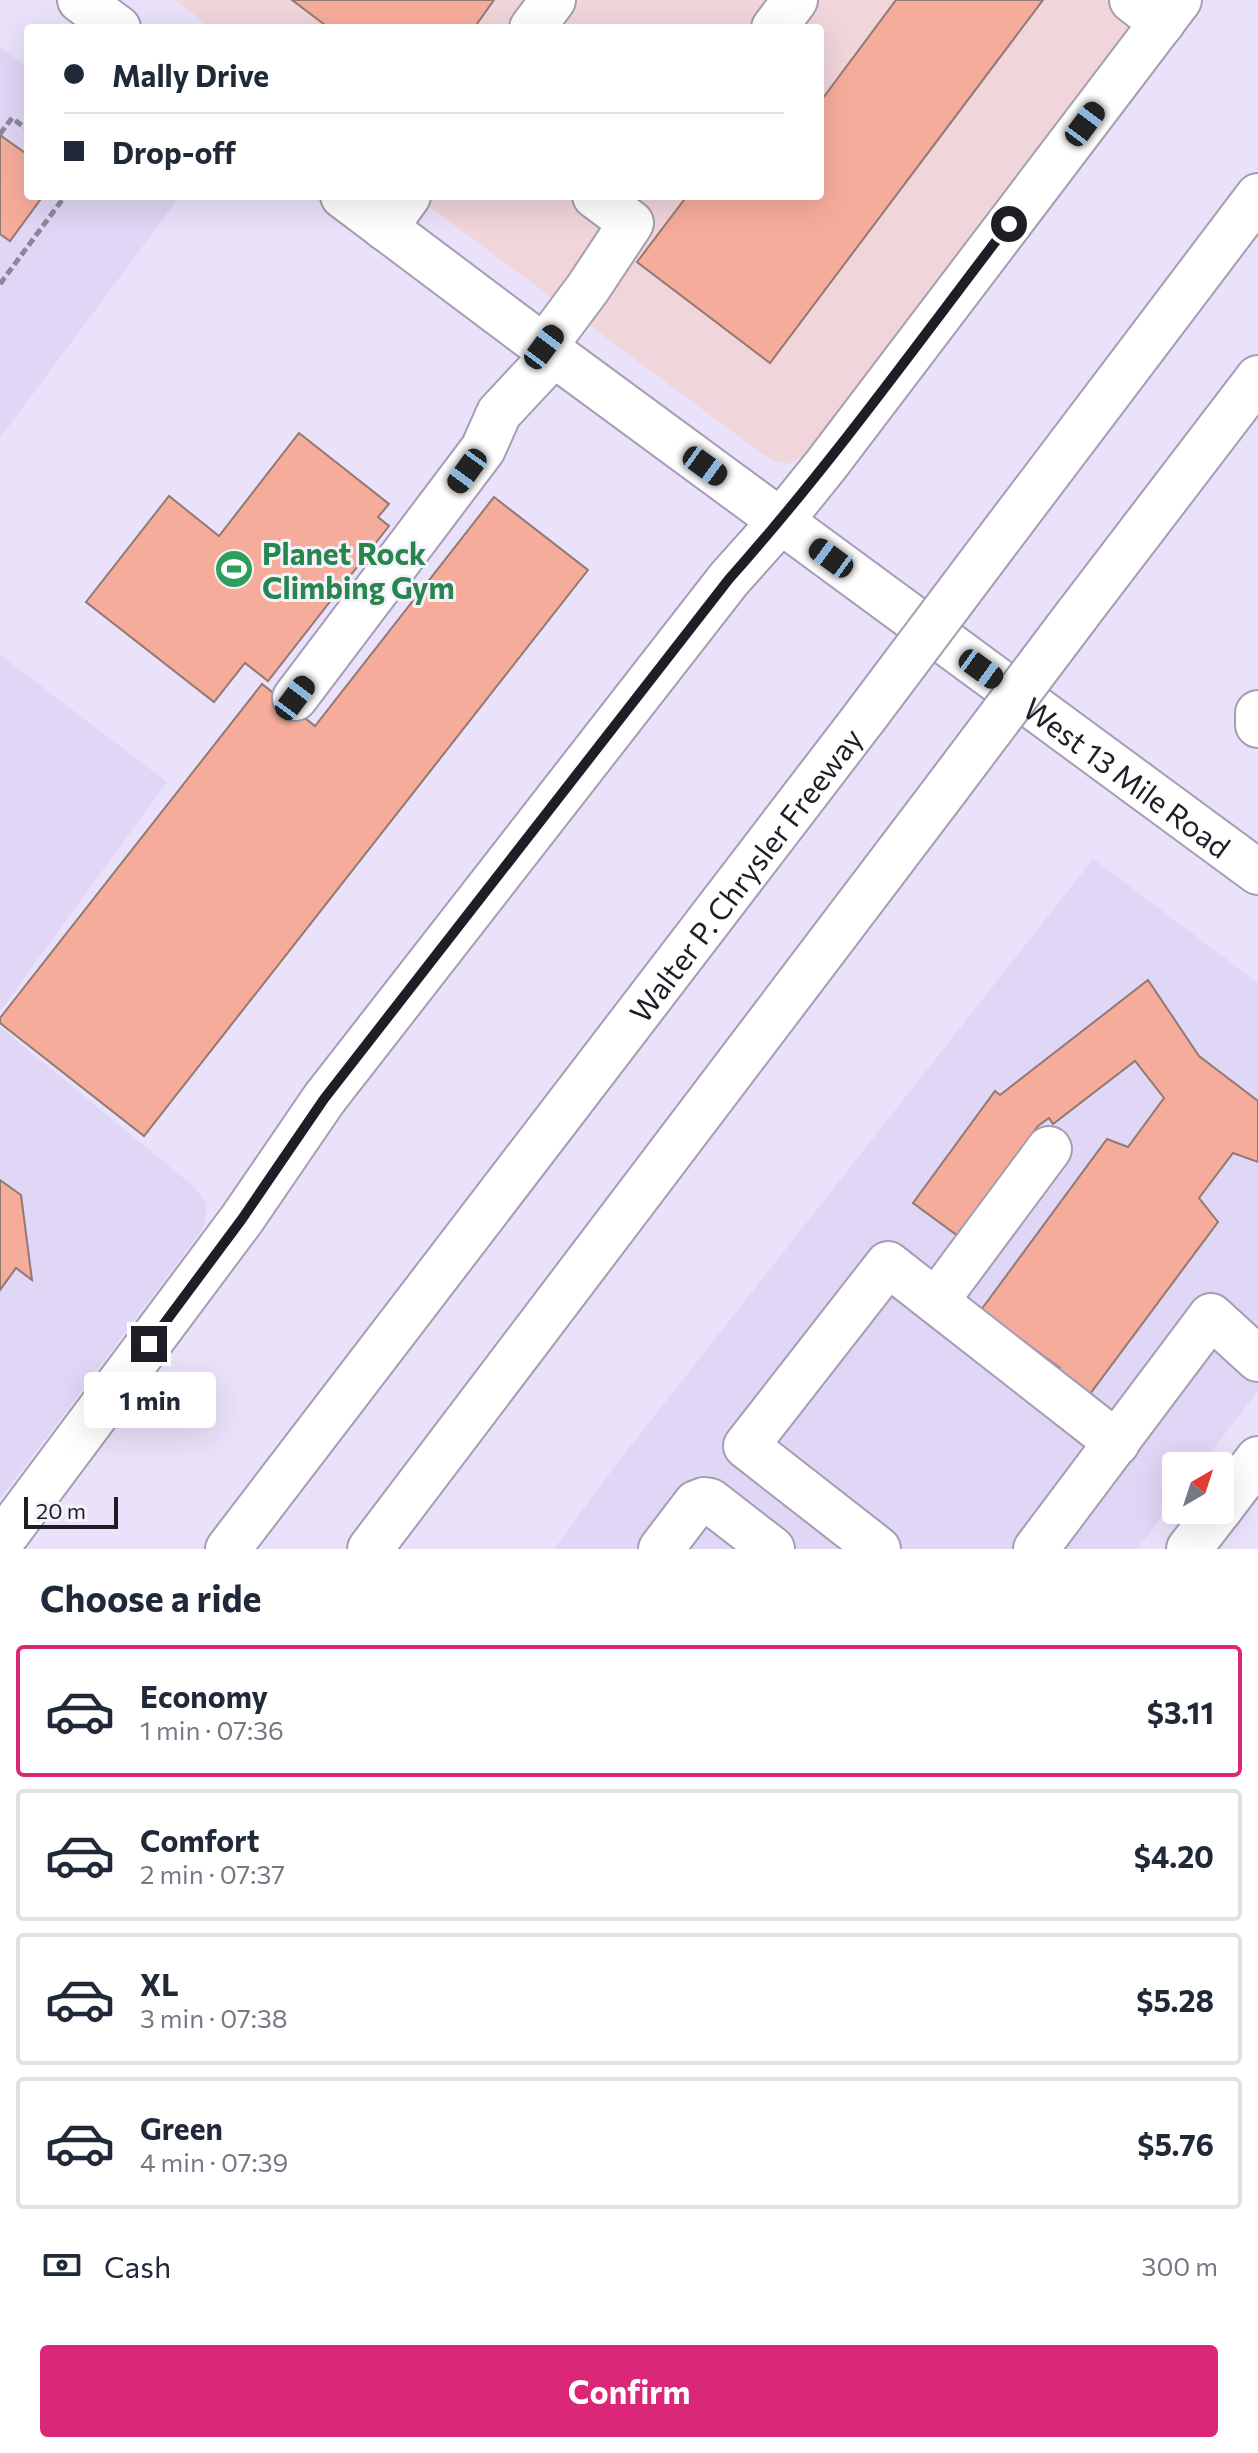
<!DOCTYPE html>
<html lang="en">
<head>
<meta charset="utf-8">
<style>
  body { margin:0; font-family:Commissioner,sans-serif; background:#f2f2f3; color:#1f2937; height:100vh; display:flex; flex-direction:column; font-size:30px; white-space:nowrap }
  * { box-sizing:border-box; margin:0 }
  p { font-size:26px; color:#747a83 }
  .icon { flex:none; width:44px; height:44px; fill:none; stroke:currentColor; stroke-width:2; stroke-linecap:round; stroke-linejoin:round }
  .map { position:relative; height:1549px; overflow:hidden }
  .sheet { display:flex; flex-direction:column; background:#fff; flex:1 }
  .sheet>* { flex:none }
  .hud { position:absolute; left:24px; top:24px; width:800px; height:176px; border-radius:8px; box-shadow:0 8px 32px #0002; display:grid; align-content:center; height:176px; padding:0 40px; background:#fff }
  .needle { width:52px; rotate:39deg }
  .fabs { position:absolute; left:1162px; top:1452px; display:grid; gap:16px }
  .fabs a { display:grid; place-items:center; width:72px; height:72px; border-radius:8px; background:#fff; box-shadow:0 8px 32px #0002; font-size:40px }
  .scale { position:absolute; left:24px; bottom:20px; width:94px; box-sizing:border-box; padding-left:8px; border:4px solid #201d26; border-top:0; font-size:22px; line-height:28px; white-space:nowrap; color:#201d26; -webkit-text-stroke:6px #f5f2fc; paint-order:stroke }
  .end { position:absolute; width:36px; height:36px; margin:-18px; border:10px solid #201d26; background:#fff; box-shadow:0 0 0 4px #fff }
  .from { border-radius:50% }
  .bubble { position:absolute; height:56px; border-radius:8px; background:#fff; box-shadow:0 8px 32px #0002; font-size:26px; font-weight:700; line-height:56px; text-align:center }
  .car { position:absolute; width:24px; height:48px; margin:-24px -12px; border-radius:10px; box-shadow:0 0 6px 2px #0007; background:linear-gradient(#222 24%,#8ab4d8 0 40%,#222 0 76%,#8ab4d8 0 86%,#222 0) }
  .hud b { display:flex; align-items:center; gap:28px; height:76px; font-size:30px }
  .hud b+b { border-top:2px solid #e0e1e3 }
  .hud i { width:20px; height:20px; background:#1f2937 }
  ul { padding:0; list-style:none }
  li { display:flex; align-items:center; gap:24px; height:132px; margin:0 16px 12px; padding:0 24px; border:4px solid #e0e1e3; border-radius:8px }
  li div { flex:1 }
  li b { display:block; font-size:30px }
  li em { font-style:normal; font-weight:700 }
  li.active { border-color:#db2777 }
  li>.icon { width:72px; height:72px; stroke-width:1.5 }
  h2 { padding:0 40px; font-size:36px; line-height:96px }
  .pay { display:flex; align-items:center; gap:20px; height:88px; padding:0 40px; font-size:30px }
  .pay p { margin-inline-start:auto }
  .primary-button { display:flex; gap:16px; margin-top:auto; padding:16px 40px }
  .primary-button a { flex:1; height:92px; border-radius:8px; background:#db2777; color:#fff; font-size:32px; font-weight:700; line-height:92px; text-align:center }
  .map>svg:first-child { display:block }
</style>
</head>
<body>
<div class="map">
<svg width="1258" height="1549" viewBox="0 0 1258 1549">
  <rect width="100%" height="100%" fill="#eae2fa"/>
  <g fill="#e0d6f5">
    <polygon points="0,47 28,68 28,196 180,196 0,438"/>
    <polygon points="0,655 167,782 0,1011"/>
    <polygon points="1093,859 1258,983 1258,1391 1200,1466 1176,1466 1176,1498 1137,1549 554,1549 618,1462"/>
    <polygon points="0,1027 193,1186 206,1202 206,1215 202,1230 0,1499"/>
  </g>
  <polygon fill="#f0d5da" points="176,0 1153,0 805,456 788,464 775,461 760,452 415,196 820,196 820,28 211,28"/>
  <g fill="#f6ac9b" stroke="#927972" stroke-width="2">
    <polygon points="292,0 494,0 474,28 329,28"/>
    <polygon points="896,0 1043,0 770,363 637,262 687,196 820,196 820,102"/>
    <polygon points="0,135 28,155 28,196 43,196 10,241 0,234"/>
    <polygon points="299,433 389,504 378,517 389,526 268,681 245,663 214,702 86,602 169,496 219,536"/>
    <polygon points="494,497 588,570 144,1136 0,1023 0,1018 262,684 315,726"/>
    <polygon points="1148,980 1199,1056 1258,1101 1258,1162 1233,1153 1199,1198 1218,1222 1084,1402 1052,1378 1060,1368 981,1310 1107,1139 1128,1147 1164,1098 1135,1061 1053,1124 1049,1118 1038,1126 958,1236 913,1203 995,1091 1000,1095"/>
    <polygon points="0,1180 21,1195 32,1280 16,1268 0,1290"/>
  </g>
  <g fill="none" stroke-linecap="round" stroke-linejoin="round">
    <defs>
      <g id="minor">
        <polyline points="1132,0 1162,23"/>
        <polyline points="532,28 553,0"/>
        <polyline points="774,28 795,0"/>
        <polyline points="385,228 408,196"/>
        <polyline points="544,347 588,288 631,223 595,196"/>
        <polyline points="295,698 483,449 499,413 554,354"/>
        <polyline points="1258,713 1258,725"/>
        <polyline points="936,1301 1049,1149"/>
        <polyline points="1220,1509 1258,1459"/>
        <polyline points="0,1543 242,1219 324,1099 729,579 780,522 826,465 1179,0"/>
        <polyline points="661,1549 696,1503 704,1500 710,1501 772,1549"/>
        <polyline points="878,1549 746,1446 888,1264 1117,1443"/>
        <polyline points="1036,1549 1211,1316 1258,1359"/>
        <polyline points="1189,1549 1219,1510"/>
      </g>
      <g id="major">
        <polyline points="80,0 118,28"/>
        <path id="s1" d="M343,196l201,151 714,525"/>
      </g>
      <g id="highway">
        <polyline points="994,545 1258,196"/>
        <polyline points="1077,615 1258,378"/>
        <path id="s2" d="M228,1549l636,-831"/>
        <polyline points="370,1549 946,789"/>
      </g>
    </defs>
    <use href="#minor" stroke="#a49db3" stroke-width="48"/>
    <use href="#major" stroke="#a49db3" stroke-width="48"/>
    <use href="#highway" stroke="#a49db3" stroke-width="48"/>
    <g stroke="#8d8798" stroke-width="5" stroke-dasharray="8 4" stroke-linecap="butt">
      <polyline points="0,134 12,118 28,130"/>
      <polyline points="0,284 65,196"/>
    </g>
    <use href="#minor" stroke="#fff" stroke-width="44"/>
    <use href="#major" stroke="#fff" stroke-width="44"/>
    <use href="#highway" stroke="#fff" stroke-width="44"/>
    <defs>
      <g id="highway-bridge">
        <polyline points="864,718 994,545"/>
        <polyline points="946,789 1077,615"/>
      </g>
    </defs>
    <use href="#highway-bridge" stroke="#a49db3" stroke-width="48" stroke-linecap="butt"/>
    <use href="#highway-bridge" stroke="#fff" stroke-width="44"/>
  </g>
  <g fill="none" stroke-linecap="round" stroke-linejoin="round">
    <path stroke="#201d26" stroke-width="10" d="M149,1344l93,-125 82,-120 405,-520c100,-112 188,-235 280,-355"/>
  </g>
  <defs>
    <symbol id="stadium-disc" viewBox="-11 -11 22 22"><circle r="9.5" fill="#2e9e5b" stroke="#f5f2fc"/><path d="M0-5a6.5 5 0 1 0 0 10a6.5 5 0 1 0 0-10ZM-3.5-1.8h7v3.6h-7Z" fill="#fff"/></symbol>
  </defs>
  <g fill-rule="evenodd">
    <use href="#stadium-disc" x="212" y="547" width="44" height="44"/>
  </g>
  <g text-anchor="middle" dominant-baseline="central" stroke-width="6" stroke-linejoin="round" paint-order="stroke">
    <g font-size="30" font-weight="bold" fill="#27864d" stroke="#f5f2fc" text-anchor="start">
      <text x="262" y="552">Planet Rock<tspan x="262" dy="34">Climbing Gym</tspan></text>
    </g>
    <g font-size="30" fill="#201d26" stroke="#f5f2fc">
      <text stroke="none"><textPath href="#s1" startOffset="976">West 13 Mile Road</textPath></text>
      <text stroke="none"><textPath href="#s2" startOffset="850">Walter P. Chrysler Freeway</textPath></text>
    </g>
  </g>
</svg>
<div class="fabs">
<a><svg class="needle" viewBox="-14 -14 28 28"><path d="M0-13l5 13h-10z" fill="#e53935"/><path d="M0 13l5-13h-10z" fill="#747a83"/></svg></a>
</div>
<div class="scale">20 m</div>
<i class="end from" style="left:1009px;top:224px"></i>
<i class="end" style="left:149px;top:1344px"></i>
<div class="bubble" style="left:84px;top:1372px;width:132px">1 min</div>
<i class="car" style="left:1085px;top:124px;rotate:37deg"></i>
<i class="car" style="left:544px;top:347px;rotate:37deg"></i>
<i class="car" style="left:705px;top:466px;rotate:126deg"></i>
<i class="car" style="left:467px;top:471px;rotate:216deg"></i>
<i class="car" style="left:831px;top:558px;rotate:306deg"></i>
<i class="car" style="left:981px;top:669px;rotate:126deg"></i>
<i class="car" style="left:295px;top:698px;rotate:37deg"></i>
<div class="hud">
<b><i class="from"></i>Mally Drive</b>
<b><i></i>Drop-off</b>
</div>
</div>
<section class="sheet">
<h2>Choose a ride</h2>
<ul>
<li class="active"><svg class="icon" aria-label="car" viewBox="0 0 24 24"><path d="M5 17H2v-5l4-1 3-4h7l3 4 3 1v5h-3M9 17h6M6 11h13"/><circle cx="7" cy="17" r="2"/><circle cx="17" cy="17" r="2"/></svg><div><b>Economy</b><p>1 min · 07:36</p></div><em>$3.11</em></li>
<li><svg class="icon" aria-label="car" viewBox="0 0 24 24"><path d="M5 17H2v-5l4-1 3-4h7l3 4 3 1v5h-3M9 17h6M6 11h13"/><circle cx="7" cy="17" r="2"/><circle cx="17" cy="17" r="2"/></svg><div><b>Comfort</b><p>2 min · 07:37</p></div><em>$4.20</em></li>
<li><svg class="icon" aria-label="car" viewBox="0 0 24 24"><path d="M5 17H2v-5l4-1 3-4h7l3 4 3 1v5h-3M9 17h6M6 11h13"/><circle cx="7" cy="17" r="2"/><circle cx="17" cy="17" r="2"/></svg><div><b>XL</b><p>3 min · 07:38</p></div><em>$5.28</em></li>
<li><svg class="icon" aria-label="car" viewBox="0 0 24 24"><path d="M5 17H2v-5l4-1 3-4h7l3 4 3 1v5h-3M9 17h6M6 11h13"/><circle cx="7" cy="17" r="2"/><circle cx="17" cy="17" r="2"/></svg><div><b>Green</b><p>4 min · 07:39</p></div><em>$5.76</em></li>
</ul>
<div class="pay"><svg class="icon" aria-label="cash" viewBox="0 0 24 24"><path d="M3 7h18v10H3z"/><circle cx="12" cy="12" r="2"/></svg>Cash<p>300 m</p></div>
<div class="primary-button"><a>Confirm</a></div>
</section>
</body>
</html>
